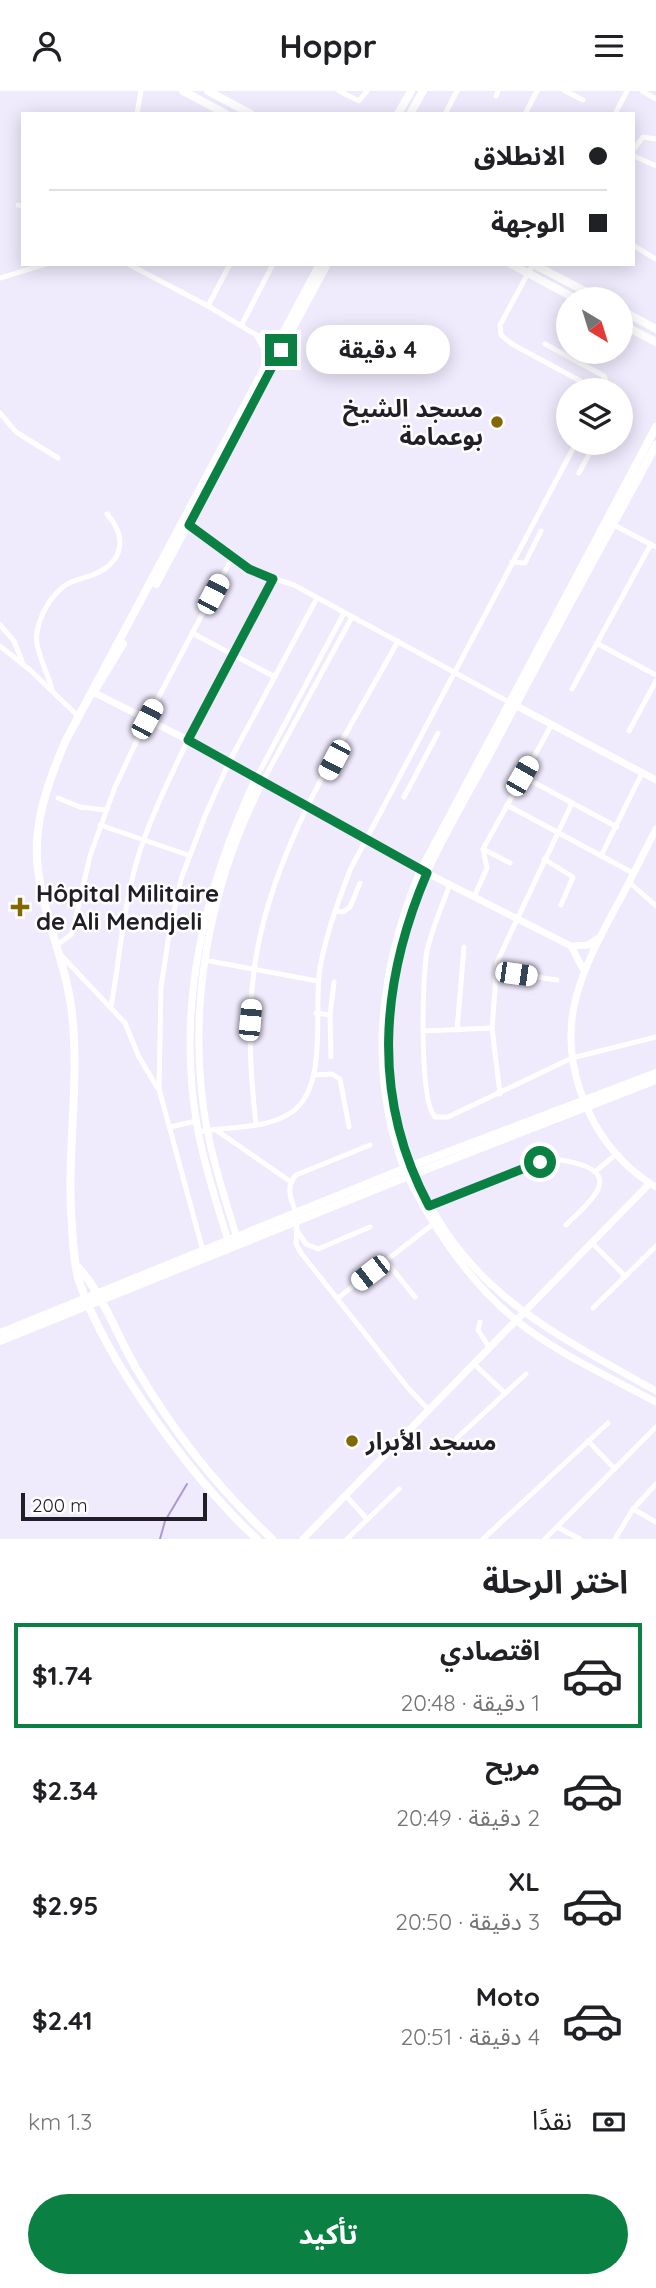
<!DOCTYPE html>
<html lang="ar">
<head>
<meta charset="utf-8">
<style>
  body { margin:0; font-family:Quicksand,"Noto Sans Arabic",sans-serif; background:#f6f6f6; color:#202124; direction:rtl; height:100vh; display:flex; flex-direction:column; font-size:26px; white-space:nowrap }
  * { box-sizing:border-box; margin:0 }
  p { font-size:23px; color:#757577 }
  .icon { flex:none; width:38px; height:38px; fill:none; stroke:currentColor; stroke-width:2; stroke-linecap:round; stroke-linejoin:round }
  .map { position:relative; height:1448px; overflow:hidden; direction:ltr }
  .details { display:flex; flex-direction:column; background:#fff; flex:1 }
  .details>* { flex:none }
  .hud { position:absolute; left:21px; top:21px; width:614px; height:154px; border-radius:0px; box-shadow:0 4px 18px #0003; direction:rtl; display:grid; align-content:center; height:154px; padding:0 28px; background:#fff }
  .needle { width:46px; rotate:142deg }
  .fabs { position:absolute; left:556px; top:196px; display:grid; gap:14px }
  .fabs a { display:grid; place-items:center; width:77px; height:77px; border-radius:50%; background:#fff; box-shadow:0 4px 18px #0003; font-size:35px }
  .scale { position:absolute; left:21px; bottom:18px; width:186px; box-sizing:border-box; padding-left:7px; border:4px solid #211e27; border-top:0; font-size:19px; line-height:24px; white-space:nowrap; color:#211e27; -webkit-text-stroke:5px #fff; paint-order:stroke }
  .end { position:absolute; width:32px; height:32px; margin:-16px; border:9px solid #0b8043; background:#fff; box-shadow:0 0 0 4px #fff }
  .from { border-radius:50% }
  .bubble { position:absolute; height:49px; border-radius:24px; background:#fff; box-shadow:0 4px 18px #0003; font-size:23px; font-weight:700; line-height:49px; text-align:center; direction:rtl }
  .car { position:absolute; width:21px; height:42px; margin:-21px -10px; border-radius:9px; box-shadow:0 0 5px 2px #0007; background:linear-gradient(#fff 24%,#345 0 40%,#fff 0 76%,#345 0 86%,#fff 0) }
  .hud b { display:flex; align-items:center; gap:24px; height:66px; font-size:26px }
  .hud b+b { border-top:2px solid #e0e0e0 }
  .hud i { width:18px; height:18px; background:#202124 }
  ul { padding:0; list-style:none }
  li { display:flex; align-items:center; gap:21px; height:105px; margin:0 14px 10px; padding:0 14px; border:4px solid transparent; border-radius:0px }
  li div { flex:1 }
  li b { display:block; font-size:26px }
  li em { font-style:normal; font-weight:700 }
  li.current { border-color:#0b8043 }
  li>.icon { width:63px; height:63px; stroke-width:1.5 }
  h2 { padding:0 28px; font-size:32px; line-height:84px }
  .pay { display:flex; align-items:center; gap:18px; height:77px; padding:0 28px; font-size:26px }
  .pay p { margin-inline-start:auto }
  .cta { display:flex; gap:14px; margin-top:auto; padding:14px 28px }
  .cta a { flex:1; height:80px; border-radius:42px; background:#0b8043; color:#fff; font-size:28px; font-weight:700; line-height:80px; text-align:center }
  header { display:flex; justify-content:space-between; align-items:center; height:91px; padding:0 28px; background:#fff; font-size:32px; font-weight:700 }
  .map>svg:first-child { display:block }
</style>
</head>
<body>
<header><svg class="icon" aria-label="menu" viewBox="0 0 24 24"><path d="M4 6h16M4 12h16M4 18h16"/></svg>Hoppr<svg class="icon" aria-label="person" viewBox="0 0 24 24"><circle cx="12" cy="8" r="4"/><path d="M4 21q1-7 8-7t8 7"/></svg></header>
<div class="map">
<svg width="656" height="1448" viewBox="0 0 656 1448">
  <rect width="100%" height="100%" fill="#efeafc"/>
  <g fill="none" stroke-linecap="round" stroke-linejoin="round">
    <polyline stroke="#ad98d4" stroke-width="2" points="160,1448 165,1430 187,1393"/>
    <g stroke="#fff" stroke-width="5">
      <polyline points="339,0 359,10 367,0"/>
      <polyline points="565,0 583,9"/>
      <polyline points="642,0 656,8"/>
      <polyline points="496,5 498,0"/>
      <polyline points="137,23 141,0"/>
      <polyline points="445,23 457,0"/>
      <polyline points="525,23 537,0"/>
      <polyline points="615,23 627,0"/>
      <polyline points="634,58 643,46 656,48"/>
      <polyline points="634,65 656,75"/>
      <polyline points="18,114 23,115"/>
      <polyline points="634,155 656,168"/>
      <polyline points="128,173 208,215 278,257"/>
      <polyline points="533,173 500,234 501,244 512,253 597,299"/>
      <polyline points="0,187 46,173"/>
      <polyline points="208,215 230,173"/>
      <polyline points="241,235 273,173"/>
      <polyline points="545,253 604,285 607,293 599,299"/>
      <polyline points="0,322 16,341 58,367"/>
      <polyline points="579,382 595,352"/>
      <polyline points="612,433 656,456"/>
      <polyline points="189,434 254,481 294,494 509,611"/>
      <polyline points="512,471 525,472 541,440"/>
      <polyline points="0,534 14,550 22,570"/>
      <polyline points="192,542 275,586"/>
      <polyline points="598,553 656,584"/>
      <polyline points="0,555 30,579 79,626"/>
      <polyline points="572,598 651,453"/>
      <path d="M52,599c-4,-18 -18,-40 -15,-58 3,-17 13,-35 27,-46 10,-7 20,-7 31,-12 29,-13 32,-37 12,-60"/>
      <polyline points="629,640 656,590"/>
      <polyline points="522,685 617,736"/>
      <polyline points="256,687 344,522"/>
      <polyline points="263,690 352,526"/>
      <polyline points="404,706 438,642"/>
      <polyline points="58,707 80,716 106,719"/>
      <polyline points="507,714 633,782"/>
      <polyline points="100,734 188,764"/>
      <polyline points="483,758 510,772"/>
      <polyline points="601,765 642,682"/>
      <polyline points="544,768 573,786 561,814"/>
      <polyline points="629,791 656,815"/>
      <path d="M450,793c-8,22 -18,44 -23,67 -5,26 -8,150 8,166h13l124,-59 84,-21"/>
      <polyline points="474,806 487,777 483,758 552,633"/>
      <polyline points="335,820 343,821 350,816 360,792"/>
      <polyline points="57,854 72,843 90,765 115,696 147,628 233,465"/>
      <polyline points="59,862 125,932 139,966 157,996"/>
      <polyline points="204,869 318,890"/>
      <polyline points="496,880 557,889"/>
      <path d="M111,916c10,-56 13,-114 33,-168 34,-91 86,-173 129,-260"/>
      <polyline points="316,922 330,924 334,891"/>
      <polyline points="330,924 331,966"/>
      <polyline points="457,939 464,856"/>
      <polyline points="423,940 492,937"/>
      <polyline points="314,984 332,983 340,988 349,1036"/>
      <polyline points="500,1003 492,937 497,871 572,712"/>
      <path d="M256,1033c-6,-51 -9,-102 -2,-153 15,-119 88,-227 144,-330"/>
      <polyline points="170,1036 196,1030"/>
      <polyline points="216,1039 291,1091"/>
      <path d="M198,1041c31,-6 68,-2 94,-20 37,-26 21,-103 28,-144 6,-34 18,-66 30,-98l226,-427"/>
      <polyline points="596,1080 615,1064"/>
      <path d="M430,1115l114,-45c13,-3 25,0 38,4 41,14 0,43 -16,60"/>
      <path d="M296,1122c-5,-14 -11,-26 0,-38l74,-30"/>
      <polyline points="297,1131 296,1153 301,1162 408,1297 428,1318"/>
      <polyline points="296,1138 306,1153 318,1158 370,1136"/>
      <polyline points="591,1151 624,1184"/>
      <polyline points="203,1160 159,998 161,896 169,844 181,788 205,725 229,671 317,507"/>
      <polyline points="386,1170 415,1206"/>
      <polyline points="338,1207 433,1133"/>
      <polyline points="593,1217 656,1155"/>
      <polyline points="480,1231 478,1239 489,1256"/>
      <polyline points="473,1272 505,1302"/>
      <polyline points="457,1347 526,1283"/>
      <polyline points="588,1350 615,1378"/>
      <polyline points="346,1405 367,1428"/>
      <polyline points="633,1418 656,1431"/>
      <polyline points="557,1436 580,1448"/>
      <polyline points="347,1448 399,1398"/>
      <polyline points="483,1448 608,1332"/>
      <polyline points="545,1448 656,1336"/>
      <polyline points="615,1448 633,1418 656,1393"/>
    </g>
    <g stroke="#fff" stroke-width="7">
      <polyline points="93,601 188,649 421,779 571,855 583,878"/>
      <polyline points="513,613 656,689"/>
      <path d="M656,738c-13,25 -25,51 -39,76 -38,71 -65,123 -30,203 15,34 37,60 69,79"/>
      <polyline points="572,855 588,854 597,848"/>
      <path d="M415,1083c49,118 137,158 241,217"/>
      <path d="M408,1086c27,54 61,105 109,144 41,33 93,56 139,81"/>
      <path d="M238,1151c-12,-41 -26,-82 -33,-124 -18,-115 5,-234 58,-337"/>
      <path d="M229,1153c-11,-37 -24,-75 -31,-113 -23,-124 6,-242 58,-353"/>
      <polyline points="303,1448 649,1093"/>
    </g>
    <g stroke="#fff" stroke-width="8">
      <polyline points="183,0 226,23"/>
      <polyline points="208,0 251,23"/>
      <polyline points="398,23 411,0"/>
      <polyline points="410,23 423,0"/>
      <polyline points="511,173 576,208"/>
      <polyline points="533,173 600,208"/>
      <polyline points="621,219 656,238"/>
      <polyline points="621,233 656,251"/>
      <polyline points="259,246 270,266"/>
      <polyline points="240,335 327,173"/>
      <polyline points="156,493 229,356"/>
      <polyline points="95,599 123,553"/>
      <path d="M415,1083c-28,-65 -34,-144 -19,-214 16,-74 58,-141 94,-207 54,-103 111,-206 166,-308"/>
      <path d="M408,1086c-42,-101 -28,-209 13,-307l235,-443"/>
      <path d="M78,1176c27,30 40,72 61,106 36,61 81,117 133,166"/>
      <polyline points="0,1242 411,1075 656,982"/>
      <polyline points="0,1250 396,1090 656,989"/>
      <path d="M257,1448c-63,-58 -149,-175 -177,-255 -6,-17 -7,-40 -8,-58 -6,-70 8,-142 0,-212 -5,-49 -28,-95 -34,-144 -6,-44 10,-88 27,-128l255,-478"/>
    </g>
  </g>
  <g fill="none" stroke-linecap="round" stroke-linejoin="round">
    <path stroke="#0b8043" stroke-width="9" d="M281,259l-92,175 60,44 24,10 -85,161 239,133c-47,110 -56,225 2,333l111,-44"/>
  </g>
  <g fill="#836700" stroke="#fff" stroke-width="2.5">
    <circle cx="497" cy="331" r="7"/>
    <path d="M16.5 805.5h7v7h7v7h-7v7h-7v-7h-7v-7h7z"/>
    <circle cx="352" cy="1350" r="7"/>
  </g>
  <g text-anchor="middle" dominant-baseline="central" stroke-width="5" stroke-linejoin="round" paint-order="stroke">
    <g font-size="24" font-weight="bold" fill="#211e27" stroke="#fff" text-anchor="start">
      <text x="483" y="317" text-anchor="end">مسجد الشيخ<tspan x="483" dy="28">بوعمامة</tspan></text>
      <text x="36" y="802">Hôpital Militaire<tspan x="36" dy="28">de Ali Mendjeli</tspan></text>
      <text x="366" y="1350">مسجد الأبرار</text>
    </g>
  </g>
</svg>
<div class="fabs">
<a><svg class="needle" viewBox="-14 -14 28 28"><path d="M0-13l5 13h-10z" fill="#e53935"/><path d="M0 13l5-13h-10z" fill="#757577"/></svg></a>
<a><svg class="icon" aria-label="layers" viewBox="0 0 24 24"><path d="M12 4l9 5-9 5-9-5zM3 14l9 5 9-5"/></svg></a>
</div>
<div class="scale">200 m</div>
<i class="end from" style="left:540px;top:1071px"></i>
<i class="end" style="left:281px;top:259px"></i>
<div class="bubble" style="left:306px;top:234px;width:144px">4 دقيقة</div>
<i class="car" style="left:213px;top:503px;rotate:28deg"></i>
<i class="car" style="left:147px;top:628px;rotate:28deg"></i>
<i class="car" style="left:334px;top:669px;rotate:208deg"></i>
<i class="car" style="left:522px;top:685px;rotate:30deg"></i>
<i class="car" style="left:516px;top:883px;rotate:98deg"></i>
<i class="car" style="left:250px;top:929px;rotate:5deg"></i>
<i class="car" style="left:370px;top:1182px;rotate:232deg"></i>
<div class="hud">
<b><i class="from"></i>الانطلاق</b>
<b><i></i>الوجهة</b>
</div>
</div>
<section class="details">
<h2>اختر الرحلة</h2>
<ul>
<li class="current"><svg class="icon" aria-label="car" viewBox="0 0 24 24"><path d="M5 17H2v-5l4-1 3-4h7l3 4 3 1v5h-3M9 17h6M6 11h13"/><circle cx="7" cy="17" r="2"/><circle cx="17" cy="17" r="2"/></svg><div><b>اقتصادي</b><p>1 دقيقة · 20:48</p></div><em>$1.74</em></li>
<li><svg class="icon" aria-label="car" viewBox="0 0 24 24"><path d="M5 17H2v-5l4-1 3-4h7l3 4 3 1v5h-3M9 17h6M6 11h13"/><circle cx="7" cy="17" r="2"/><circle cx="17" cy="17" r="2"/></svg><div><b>مريح</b><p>2 دقيقة · 20:49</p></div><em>$2.34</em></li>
<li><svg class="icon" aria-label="car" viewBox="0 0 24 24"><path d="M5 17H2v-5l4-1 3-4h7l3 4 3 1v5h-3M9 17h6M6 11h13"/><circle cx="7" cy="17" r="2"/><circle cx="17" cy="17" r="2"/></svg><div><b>XL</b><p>3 دقيقة · 20:50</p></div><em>$2.95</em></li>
<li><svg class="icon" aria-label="car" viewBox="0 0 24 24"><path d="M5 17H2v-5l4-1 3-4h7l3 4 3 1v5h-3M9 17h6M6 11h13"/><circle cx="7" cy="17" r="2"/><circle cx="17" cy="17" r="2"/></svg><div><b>Moto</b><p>4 دقيقة · 20:51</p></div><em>$2.41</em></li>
</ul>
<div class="pay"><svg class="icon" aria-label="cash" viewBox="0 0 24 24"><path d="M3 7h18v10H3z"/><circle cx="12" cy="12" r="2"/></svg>نقدًا<p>1.3 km</p></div>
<div class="cta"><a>تأكيد</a></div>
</section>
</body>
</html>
